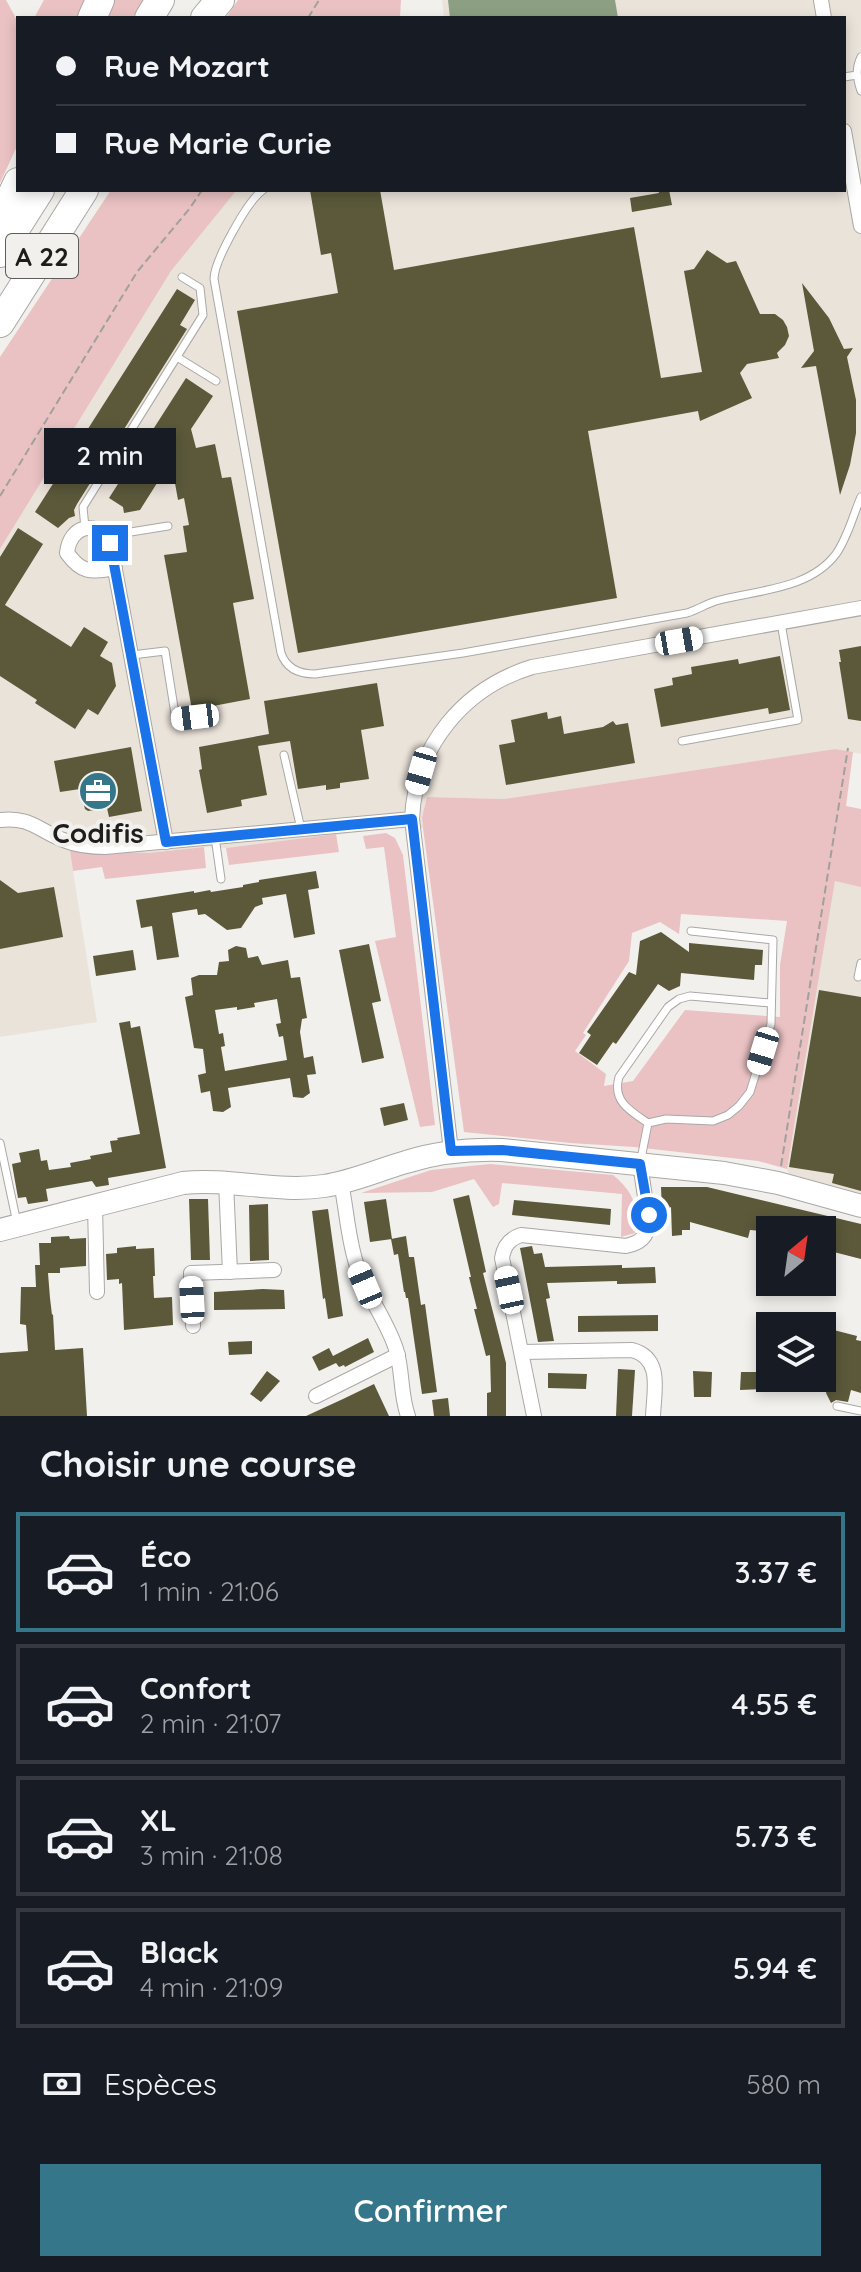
<!DOCTYPE html>
<html lang="fr">
<head>
<meta charset="utf-8">
<style>
  body { margin:0; font-family:Quicksand,sans-serif; background:#242831; color:#f1f3f6; height:100vh; display:flex; flex-direction:column; font-size:30px; white-space:nowrap }
  * { box-sizing:border-box; margin:0 }
  p { font-size:26px; color:#9ea1a6 }
  .icon { flex:none; width:44px; height:44px; fill:none; stroke:currentColor; stroke-width:2; stroke-linecap:round; stroke-linejoin:round }
  .map { position:relative; height:1416px; overflow:hidden }
  .sheet { display:flex; flex-direction:column; background:#171b24; flex:1 }
  .sheet>* { flex:none }
  .hud { position:absolute; left:16px; top:16px; width:830px; height:176px; border-radius:0px; box-shadow:0 4px 12px #0003; display:grid; align-content:center; height:176px; padding:0 40px; background:#171b24 }
  .needle { width:52px; rotate:29deg }
  .controls { position:absolute; left:756px; top:1216px; display:grid; gap:16px }
  .controls a { display:grid; place-items:center; width:80px; height:80px; border-radius:0px; background:#171b24; box-shadow:0 4px 12px #0003; font-size:40px }
  .end { position:absolute; width:36px; height:36px; margin:-18px; border:10px solid #1a73e8; background:#fff; box-shadow:0 0 0 4px #fff }
  .from { border-radius:50% }
  .bubble { position:absolute; height:56px; border-radius:0px; background:#171b24; box-shadow:0 4px 12px #0003; font-size:26px; font-weight:600; line-height:56px; text-align:center }
  .car { position:absolute; width:24px; height:48px; margin:-24px -12px; border-radius:10px; box-shadow:0 0 6px 2px #0007; background:linear-gradient(#fff 24%,#345 0 40%,#fff 0 76%,#345 0 86%,#fff 0) }
  .hud b { display:flex; align-items:center; gap:28px; height:76px; font-size:30px }
  .hud b+b { border-top:2px solid #363941 }
  .hud i { width:20px; height:20px; background:#f1f3f6 }
  ul { padding:0; list-style:none }
  li { display:flex; align-items:center; gap:24px; height:120px; margin:0 16px 12px; padding:0 24px; border:4px solid #363941; border-radius:0px }
  li div { flex:1 }
  li b { display:block; font-size:30px }
  li em { font-style:normal; font-weight:600 }
  li.active { border-color:#36768a }
  li>.icon { width:72px; height:72px; stroke-width:1.5 }
  h2 { padding:0 40px; font-size:36px; line-height:96px }
  .pay { display:flex; align-items:center; gap:20px; height:88px; padding:0 40px; font-size:30px }
  .pay p { margin-inline-start:auto }
  .primary-button { display:flex; gap:16px; margin-top:auto; padding:16px 40px }
  .primary-button a { flex:1; height:92px; border-radius:0px; background:#36768a; color:#fff; font-size:32px; font-weight:600; line-height:92px; text-align:center }
  .map>svg:first-child { display:block }
</style>
</head>
<body>
<div class="map">
<svg width="861" height="1416" viewBox="0 0 861 1416">
  <rect width="100%" height="100%" fill="#f2f0ed"/>
  <g fill="#eae3da">
    <polygon points="442,0 861,0 861,754 835,749 504,799 427,797 422,817 423,828 393,828 226,848 204,847 148,853 70,852 97,1022 0,1037 0,549 171,271 236,191 844,190 844,18 444,18"/>
    <polygon points="861,809 861,1197 789,1175 787,1169 835,881"/>
  </g>
  <g fill="#eac2c3" fill-rule="evenodd">
    <polygon points="0,0 6,0 18,22 18,144 0,183"/>
    <polygon points="44,0 93,0 84,18 34,18"/>
    <polygon points="109,0 144,0 132,18 101,18"/>
    <polygon points="238,0 401,0 400,17 226,18"/>
    <polygon points="111,190 239,190 236,191 171,271 0,549 0,357"/>
    <path d="M835,749l18,3 -7,54 15,3v78l-26,-6 -48,288 -29,-8 -124,-14 -64,-4 -106,-11 -41,-304 -1,-11 5,-20 77,2zM681,914l106,7 -7,44v52l-95,-7 -52,71 -29,5 2,-12 -31,-23 11,-16 -3,-2 46,-72 3,-28 28,-11 19,12z"/>
    <polygon points="386,833 395,838 403,855 435,1125 420,1127 375,941 396,937 384,847 366,849 363,836"/>
    <polygon points="336,834 339,852 229,865 226,848"/>
    <polygon points="204,847 206,868 105,879 102,867 73,871 70,851 148,853"/>
    <path d="M490,1164l123,11c20,16 27,33 22,58l-14,4 1,-43 -120,-11 -3,21 -6,3 -19,-28 -42,13 -71,1 70,-23z"/>
  </g>
  <polygon fill="#8c9f82" points="448,0 615,0 618,18 450,18"/>
  <g fill="#5b593a" fill-rule="evenodd">
    <polygon points="310,190 380,190 394,270 634,227 661,378 702,372 684,271 694,269 707,250 727,263 736,261 760,314 775,314 783,320 787,327 789,336 785,345 777,353 779,358 747,364 740,373 752,398 700,421 698,411 588,431 617,598 298,653 237,311 338,293 331,253 321,255"/>
    <polygon points="658,190 669,190 672,205 632,212 630,198 659,193"/>
    <polygon points="802,283 829,318 844,349 853,348 847,357 856,400 856,433 850,465 840,495 816,366 801,368 814,351"/>
    <polygon points="177,289 195,300 180,325 187,329 77,504 74,510 75,516 69,518 58,528 35,512"/>
    <polygon points="186,378 213,396 191,429 196,448 215,444 222,478 231,477 254,599 233,603 250,699 192,710 164,555 187,552 183,526 189,525 184,498 178,500 171,461 140,510 124,513 123,507 109,498"/>
    <polygon points="18,528 43,544 5,605 71,647 84,627 108,642 100,656 112,663 116,686 98,715 88,709 75,729 35,703 37,700 0,676 0,557"/>
    <polygon points="861,646 861,721 848,719 839,662 841,662 839,650"/>
    <polygon points="780,656 790,710 769,714 768,708 661,727 654,689 673,685 672,678 692,674 691,667 738,659 739,664"/>
    <polygon points="377,683 384,726 361,730 369,779 340,783 340,788 326,790 326,785 298,789 290,741 258,746 267,795 241,800 242,806 207,813 199,770 202,769 199,747 269,734 264,701"/>
    <polygon points="547,712 548,719 561,716 564,734 603,727 613,721 616,725 628,723 635,763 506,785 499,745 515,742 511,720"/>
    <polygon points="131,747 142,811 109,817 107,808 88,811 85,809 80,789 60,792 54,761"/>
    <polygon points="316,871 319,888 308,890 315,934 294,938 286,894 262,898 263,904 255,907 241,928 227,930 205,914 198,915 197,909 172,913 179,957 157,960 152,926 141,928 136,900 194,891 194,893 210,890 211,892 243,887 243,885 259,882 259,880"/>
    <polygon points="0,880 18,893 54,887 63,937 0,949"/>
    <polygon points="661,932 689,952 689,943 763,950 762,965 755,965 754,980 681,973 680,986 669,991 658,984 616,1044 613,1042 597,1065 579,1053 591,1035 587,1032 629,972 636,975 640,941"/>
    <polygon points="369,944 381,1001 372,1003 384,1058 362,1063 339,950"/>
    <path d="M236,946l10,2 2,10 10,-2 4,9 26,-5 3,18 9,-1 7,41 -5,1 -2,13 4,26 9,-2 3,18 -9,1 3,18 -7,5 -10,-1 -3,-19 -62,10 3,19 -8,5 -10,-1 -3,-20 -9,2 -3,-18 8,-2 -3,-24 -9,-1 -9,-51 8,-2 -2,-17 8,-3h18l2,-13 10,-1 -1,-11zM277,999l4,24 -5,1 3,13 4,-1 4,24 -62,11 -4,-24 4,-1 -2,-13 -4,1 -4,-24 22,-3v3l18,-3 -1,-4z"/>
    <polygon points="133,950 136,970 96,976 93,956"/>
    <polygon points="819,990 861,997 861,1191 832,1183 834,1174 789,1167"/>
    <polygon points="130,1021 131,1028 140,1026 166,1168 108,1178 109,1185 96,1187 92,1181 46,1189 48,1201 28,1204 26,1197 18,1198 12,1164 21,1162 19,1153 39,1149 41,1161 47,1160 49,1170 71,1167 70,1163 91,1159 90,1156 112,1152 110,1141 118,1140 117,1138 140,1134 119,1023"/>
    <polygon points="404,1103 408,1120 384,1126 380,1108"/>
    <polygon points="661,1187 707,1187 861,1224 861,1259 822,1249 822,1230 780,1230 763,1226 762,1231 750,1230 748,1238 690,1222 690,1230 682,1230 682,1235 672,1236 671,1207 662,1212"/>
    <polygon points="469,1195 486,1272 483,1273 506,1363 506,1416 487,1416 487,1393 491,1392 490,1355 486,1356 474,1309 477,1309 469,1277 471,1277 453,1199"/>
    <polygon points="189,1199 208,1199 210,1260 191,1260"/>
    <polygon points="386,1199 392,1239 370,1242 364,1202"/>
    <polygon points="514,1200 611,1209 610,1225 512,1215"/>
    <polygon points="268,1204 269,1260 250,1261 249,1205"/>
    <polygon points="328,1209 343,1316 328,1319 325,1298 323,1299 312,1211"/>
    <polygon points="69,1236 70,1239 86,1238 86,1266 60,1268 60,1273 48,1273 50,1298 52,1315 53,1314 55,1350 83,1348 87,1416 0,1416 0,1353 28,1351 26,1325 20,1324 21,1287 36,1287 35,1265 40,1265 39,1243 51,1243 51,1237"/>
    <polygon points="406,1236 409,1257 414,1257 421,1305 425,1304 437,1392 422,1394 408,1298 406,1298 405,1292 404,1292 398,1254 394,1255 391,1239"/>
    <polygon points="136,1246 136,1249 154,1248 155,1276 153,1276 154,1298 172,1297 173,1325 124,1330 122,1283 119,1284 119,1279 107,1280 106,1254 117,1253 117,1248"/>
    <polygon points="532,1246 534,1254 542,1253 545,1267 622,1265 622,1268 655,1267 656,1283 617,1284 617,1281 547,1283 550,1298 546,1299 554,1341 538,1342 520,1248"/>
    <polygon points="263,1289 284,1290 285,1309 214,1310 214,1292"/>
    <polygon points="658,1315 658,1331 578,1332 578,1316"/>
    <polygon points="822,1327 857,1336 856,1340 861,1341 861,1393 851,1390 848,1402 836,1400 831,1403 826,1393 832,1368 822,1365"/>
    <polygon points="368,1338 374,1352 345,1367 344,1365 339,1367 336,1363 319,1371 312,1357 329,1348 333,1356"/>
    <polygon points="252,1341 252,1354 229,1355 228,1342"/>
    <polygon points="618,1369 635,1370 632,1416 616,1416"/>
    <polygon points="267,1371 280,1381 261,1402 250,1394"/>
    <polygon points="693,1371 712,1372 711,1397 694,1397"/>
    <polygon points="741,1372 767,1372 767,1389 740,1390"/>
    <polygon points="548,1373 587,1374 586,1389 548,1388"/>
    <polygon points="374,1384 389,1416 306,1416 343,1399"/>
    <polygon points="448,1398 450,1416 434,1416 432,1400"/>
  </g>
  <g fill="none" stroke-linecap="round" stroke-linejoin="round">
    <defs>
      <g id="lane">
        <path d="M861,57c-6,12 -4,22 0,34"/>
        <polyline points="844,77 857,75"/>
        <path d="M263,190c-15,10 -49,71 -49,89l67,374c5,15 18,21 34,21l148,-21 224,-40c10,-3 19,-9 29,-12 40,-11 93,-11 120,-47 12,-17 17,-39 25,-57"/>
        <polyline points="177,357 216,381"/>
        <polyline points="85,528 83,507 203,315 200,288 182,277"/>
        <polyline points="106,536 168,526"/>
        <polyline points="132,655 165,651 176,720 215,715"/>
        <polyline points="682,741 798,720 781,623"/>
        <polyline points="284,755 301,829"/>
        <polyline points="215,837 221,879"/>
        <polyline points="858,977 861,963"/>
        <polyline points="648,1123 666,1119 713,1121 728,1115 739,1106 750,1092 771,1024 773,940 691,931"/>
        <polyline points="0,1143 17,1223"/>
        <path d="M641,1159l7,-36c-18,-12 -36,-22 -29,-46l49,-70 11,-8 11,-3 81,7"/>
        <polyline points="837,1406 861,1411"/>
      </g>
      <g id="street">
        <polyline points="821,0 824,18"/>
        <polyline points="844,131 861,226"/>
        <path d="M115,568c-24,4 -33,6 -48,-15 3,-28 29,-34 43,-10l56,299"/>
        <path d="M0,820c31,-4 40,12 66,21 13,5 25,6 39,6l307,-28"/>
        <path d="M451,1151l-39,-332c3,-73 52,-131 120,-152l329,-59"/>
        <polyline points="226,1182 230,1272"/>
        <path d="M341,1183c6,28 7,59 17,86 10,28 29,52 38,80 7,22 4,45 12,67"/>
        <polyline points="95,1206 97,1292"/>
        <polyline points="193,1326 191,1273 274,1270"/>
        <path d="M522,1352l110,-2c31,8 22,41 21,66"/>
        <polyline points="316,1396 398,1355"/>
        <path d="M534,1416l-32,-158c2,-12 7,-19 19,-23l105,11c14,-3 21,-9 23,-23l-9,-59"/>
      </g>
      <path id="secondary" d="M0,1230l183,-47c47,-5 94,10 141,3 28,-4 54,-16 82,-24 32,-10 63,-13 96,-12l222,23 54,10 83,23"/>
      <g id="highway">
        <polyline points="92,18 100,0"/>
        <polyline points="149,18 160,0"/>
        <polyline points="205,18 220,0"/>
        <polyline points="0,221 18,182"/>
        <polyline points="0,253 40,190"/>
        <polyline points="0,323 84,190"/>
      </g>
    </defs>
    <use href="#lane" stroke="#aaa8a5" stroke-width="9"/>
    <use href="#street" stroke="#aaa8a5" stroke-width="16"/>
    <use href="#secondary" stroke="#aaa8a5" stroke-width="24"/>
    <use href="#highway" stroke="#aaa8a5" stroke-width="30"/>
    <g stroke="#a1a09d" stroke-width="2" stroke-dasharray="8 4" stroke-linecap="butt">
      <polyline points="308,18 319,0"/>
      <polyline points="0,496 137,272 190,208 202,190"/>
      <polyline points="781,1166 848,748"/>
    </g>
    <use href="#lane" stroke="#fff" stroke-width="7"/>
    <use href="#street" stroke="#fff" stroke-width="14"/>
    <use href="#secondary" stroke="#fff" stroke-width="22"/>
    <use href="#highway" stroke="#fff" stroke-width="28"/>
  </g>
  <g fill="none" stroke-linecap="round" stroke-linejoin="round">
    <polyline stroke="#1a73e8" stroke-width="10" points="110,543 166,842 412,819 451,1151 502,1150 640,1164 649,1215"/>
  </g>
  <defs>
    <symbol id="office-disc" viewBox="-11 -11 22 22"><circle r="9.5" fill="#36768a" stroke="#f2f0ed"/><path d="M-6-3h4V-5.5h4V-3h4V5H-6ZM-1-4.5V-3h2v-1.5ZM-6 0V1H6V0Z" fill="#fff"/></symbol>
  </defs>
  <g fill-rule="evenodd">
    <use href="#office-disc" x="76" y="769" width="44" height="44"/>
  </g>
  <g text-anchor="middle" dominant-baseline="central" stroke-width="8" stroke-linejoin="round" paint-order="stroke">
    <rect fill="#f2f0ed" stroke="#5e5c5b" stroke-width="2" x="6" y="234" width="72" height="44" rx="6"/>
    <g font-size="26" font-weight="bold" fill="#1e1d1c">
      <text x="42" y="256">A 22</text>
    </g>
    <g font-size="28" font-weight="bold" fill="#1e1d1c" stroke="#f2f0ed">
      <text x="98" y="832">Codifis</text>
    </g>
  </g>
</svg>
<div class="controls">
<a><svg class="needle" viewBox="-14 -14 28 28"><path d="M0-13l5 13h-10z" fill="#e53935"/><path d="M0 13l5-13h-10z" fill="#9ea1a6"/></svg></a>
<a><svg class="icon" aria-label="layers" viewBox="0 0 24 24"><path d="M12 4l9 5-9 5-9-5zM3 14l9 5 9-5"/></svg></a>
</div>
<i class="end from" style="left:649px;top:1215px"></i>
<i class="end" style="left:110px;top:543px"></i>
<div class="bubble" style="left:44px;top:428px;width:132px">2 min</div>
<i class="car" style="left:679px;top:641px;rotate:80deg"></i>
<i class="car" style="left:195px;top:717px;rotate:263deg"></i>
<i class="car" style="left:421px;top:771px;rotate:196deg"></i>
<i class="car" style="left:763px;top:1051px;rotate:197deg"></i>
<i class="car" style="left:365px;top:1285px;rotate:337deg"></i>
<i class="car" style="left:509px;top:1290px;rotate:348deg"></i>
<i class="car" style="left:192px;top:1300px;rotate:357deg"></i>
<div class="hud">
<b><i class="from"></i>Rue Mozart</b>
<b><i></i>Rue Marie Curie</b>
</div>
</div>
<section class="sheet">
<h2>Choisir une course</h2>
<ul>
<li class="active"><svg class="icon" aria-label="car" viewBox="0 0 24 24"><path d="M5 17H2v-5l4-1 3-4h7l3 4 3 1v5h-3M9 17h6M6 11h13"/><circle cx="7" cy="17" r="2"/><circle cx="17" cy="17" r="2"/></svg><div><b>Éco</b><p>1 min · 21:06</p></div><em>3.37 €</em></li>
<li><svg class="icon" aria-label="car" viewBox="0 0 24 24"><path d="M5 17H2v-5l4-1 3-4h7l3 4 3 1v5h-3M9 17h6M6 11h13"/><circle cx="7" cy="17" r="2"/><circle cx="17" cy="17" r="2"/></svg><div><b>Confort</b><p>2 min · 21:07</p></div><em>4.55 €</em></li>
<li><svg class="icon" aria-label="car" viewBox="0 0 24 24"><path d="M5 17H2v-5l4-1 3-4h7l3 4 3 1v5h-3M9 17h6M6 11h13"/><circle cx="7" cy="17" r="2"/><circle cx="17" cy="17" r="2"/></svg><div><b>XL</b><p>3 min · 21:08</p></div><em>5.73 €</em></li>
<li><svg class="icon" aria-label="car" viewBox="0 0 24 24"><path d="M5 17H2v-5l4-1 3-4h7l3 4 3 1v5h-3M9 17h6M6 11h13"/><circle cx="7" cy="17" r="2"/><circle cx="17" cy="17" r="2"/></svg><div><b>Black</b><p>4 min · 21:09</p></div><em>5.94 €</em></li>
</ul>
<div class="pay"><svg class="icon" aria-label="cash" viewBox="0 0 24 24"><path d="M3 7h18v10H3z"/><circle cx="12" cy="12" r="2"/></svg>Espèces<p>580 m</p></div>
<div class="primary-button"><a>Confirmer</a></div>
</section>
</body>
</html>
